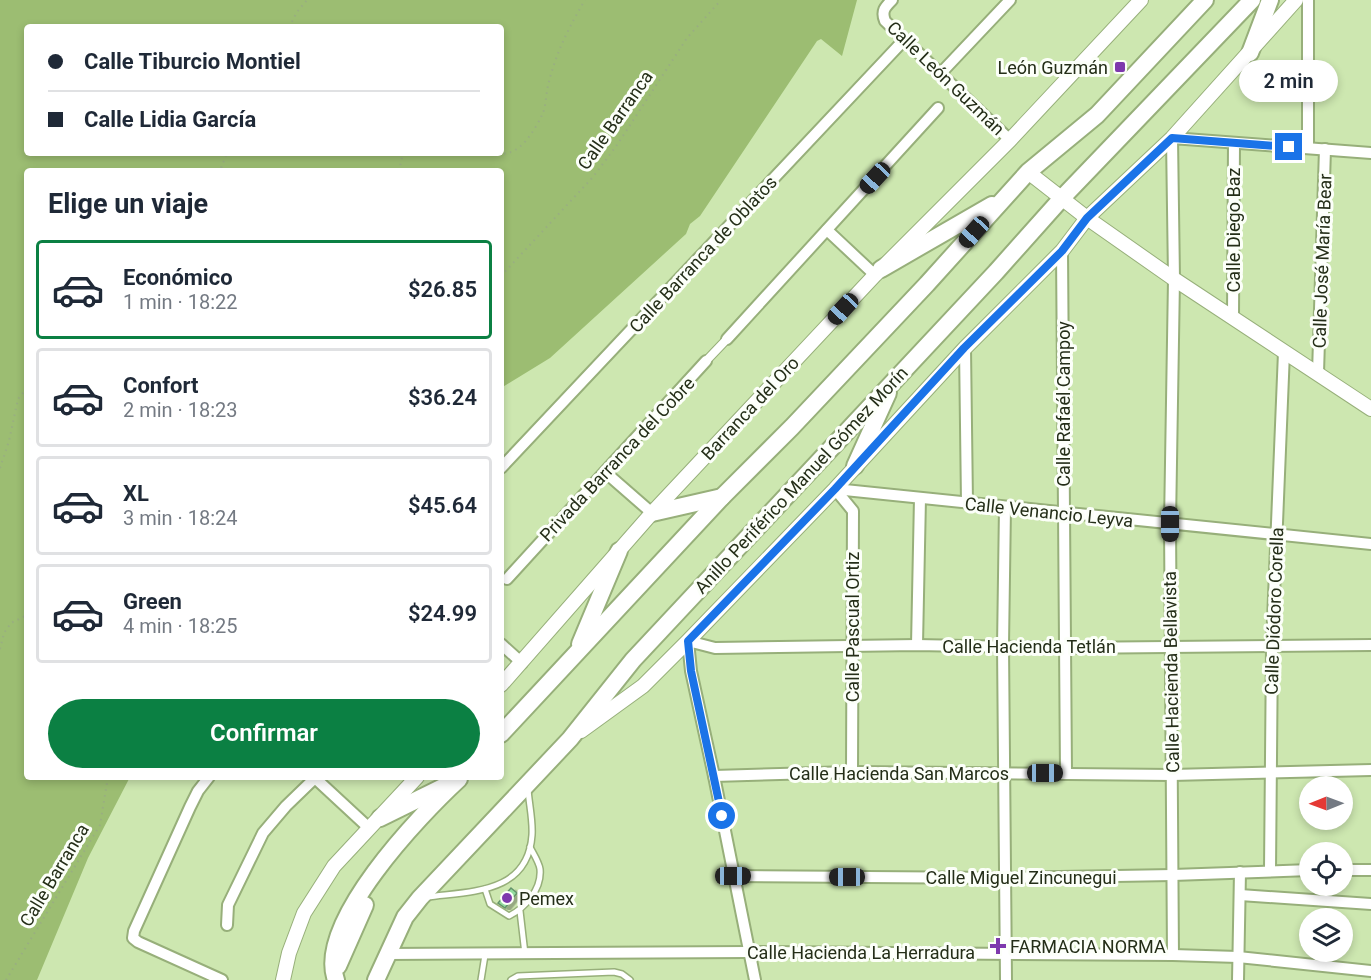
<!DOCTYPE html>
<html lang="es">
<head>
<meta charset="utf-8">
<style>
  body { margin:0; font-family:Roboto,sans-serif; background:#f6f6f7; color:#1f2937; height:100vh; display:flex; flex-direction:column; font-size:22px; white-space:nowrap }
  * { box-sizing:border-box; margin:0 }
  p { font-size:20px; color:#747a83 }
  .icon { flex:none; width:33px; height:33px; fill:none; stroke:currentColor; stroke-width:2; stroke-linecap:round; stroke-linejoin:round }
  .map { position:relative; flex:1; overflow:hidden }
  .details { position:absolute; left:24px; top:168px; width:480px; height:612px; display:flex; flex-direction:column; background:#fff; border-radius:6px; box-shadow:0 3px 9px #0003 }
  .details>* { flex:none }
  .hud { position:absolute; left:24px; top:24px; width:480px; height:132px; border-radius:6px; box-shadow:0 3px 9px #0003; display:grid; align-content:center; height:132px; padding:0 24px; background:#fff }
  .needle { width:39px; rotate:269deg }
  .controls { position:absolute; left:1299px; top:776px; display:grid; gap:12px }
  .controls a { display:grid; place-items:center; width:54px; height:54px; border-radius:50%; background:#fff; box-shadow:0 3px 9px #0003; font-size:30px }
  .end { position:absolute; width:27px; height:27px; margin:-14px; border:8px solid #1a73e8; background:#fff; box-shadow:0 0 0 3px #fff }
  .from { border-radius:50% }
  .bubble { position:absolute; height:42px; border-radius:21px; background:#fff; box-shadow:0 3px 9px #0003; font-size:20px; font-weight:600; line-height:42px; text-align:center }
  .car { position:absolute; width:18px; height:36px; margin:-18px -9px; border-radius:8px; box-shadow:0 0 4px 2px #0007; background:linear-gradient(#222 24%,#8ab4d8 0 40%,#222 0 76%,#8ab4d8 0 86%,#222 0) }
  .hud b { display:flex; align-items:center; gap:21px; height:57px; font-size:22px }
  .hud b+b { border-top:2px solid #e0e1e3 }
  .hud i { width:15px; height:15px; background:#1f2937 }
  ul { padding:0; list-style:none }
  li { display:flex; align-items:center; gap:18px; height:99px; margin:0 12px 9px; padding:0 12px; border:3px solid #e0e1e3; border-radius:6px }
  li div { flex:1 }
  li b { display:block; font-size:22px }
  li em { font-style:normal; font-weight:600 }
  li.active { border-color:#0b8043 }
  li>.icon { width:54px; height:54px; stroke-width:1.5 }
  h2 { padding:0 24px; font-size:27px; line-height:72px }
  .cta { display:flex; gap:12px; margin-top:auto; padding:12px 24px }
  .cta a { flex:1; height:69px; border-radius:36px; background:#0b8043; color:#fff; font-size:24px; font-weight:600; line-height:69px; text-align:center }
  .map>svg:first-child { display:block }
</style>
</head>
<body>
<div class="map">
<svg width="1371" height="980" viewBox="0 0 1371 980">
  <defs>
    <filter id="shadow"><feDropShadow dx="4.5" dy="2.5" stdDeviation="0" flood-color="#0004"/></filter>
  </defs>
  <rect width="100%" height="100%" fill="#cde7b0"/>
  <path fill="#9cbd72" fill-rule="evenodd" d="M0,0h857l-15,56 -21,-17 -4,2 -117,175 -10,8 -4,10 -136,124 -49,30v-217h-474v606h103l-42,81 -51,122h-37zM27,27h474v126h-474z"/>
  <polygon fill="#93dc9e" stroke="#64926a" stroke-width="1.5" filter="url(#shadow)" points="511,888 517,893 505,908 498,903"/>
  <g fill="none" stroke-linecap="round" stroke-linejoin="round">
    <defs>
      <g id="service">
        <path d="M485,889l5,15 19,12c16,-8 33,-27 31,-47 -1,-7 -7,-16 -10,-22"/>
        <path d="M427,897c44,-6 101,-3 105,-62 1,-15 -3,-31 -4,-46"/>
        <polyline points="520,911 525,954"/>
        <polyline points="481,980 485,955"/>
        <polyline points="511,980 518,976 614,972 622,974 630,980"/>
      </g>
      <polyline id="pedestrian" points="706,361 727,339"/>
      <g id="minor">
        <path d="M892,0c-7,7 -11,11 -7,21l125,119"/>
        <polyline points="1308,0 1308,148"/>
        <polyline points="940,74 1010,0"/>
        <polyline points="827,230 875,275"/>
        <polyline points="1062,251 1066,773"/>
        <polyline points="1233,318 1234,143"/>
        <polyline points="727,339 938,108"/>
        <polyline points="965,348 967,503"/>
        <polyline points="1318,373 1325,149"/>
        <polyline points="501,468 904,40"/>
        <polyline points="605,472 652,513"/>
        <polyline points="835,489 1371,544"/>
        <polyline points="835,489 853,511 852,772"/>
        <polyline points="1005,507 1003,646 1006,980"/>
        <polyline points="507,579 706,361"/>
        <polyline points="501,644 522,663"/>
        <polyline points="917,645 920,498"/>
        <polyline points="714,776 852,772 1172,775 1371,770"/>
        <polyline points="209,777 198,791 190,807 134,931 133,938 138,942 222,980"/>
        <polyline points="315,778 369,828"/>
        <polyline points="1270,870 1272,645 1284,352"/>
        <polyline points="1342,870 1371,870"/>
        <polyline points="733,876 1005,878 1173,875 1310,870"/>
        <polyline points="1240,895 1371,904"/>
        <polyline points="227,925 228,905 263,833 286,806 316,777"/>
        <polyline points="387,954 749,952 1173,955 1238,957 1371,971"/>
        <polyline points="1173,955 1170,524 1174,279 1172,138 1371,153"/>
        <polyline points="755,980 714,776 691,671 688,641 715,648 917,645 1065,648 1371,645"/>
        <polyline points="1238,980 1240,872"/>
      </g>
      <g id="tertiary">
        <polyline points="1028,172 1087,218 1174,279 1371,409"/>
        <polyline points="501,685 652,513 875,275 1010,140 1141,0"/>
        <polyline points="581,731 643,686 688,641 835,489 965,348 1062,251 1087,218 1172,138 1296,0"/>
        <polyline points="283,980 289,953 304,913 334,866 417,777"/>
      </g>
      <g id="trunk">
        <polyline points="1250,53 1270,0"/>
        <polyline points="881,269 992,205"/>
        <polyline points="855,466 888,393"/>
        <polyline points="652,513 722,497"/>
        <polyline points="580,644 619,551"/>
        <polyline points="501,734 722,497 792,427 927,284 1028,172 1097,115 1205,0"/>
        <polyline points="380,818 445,786"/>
        <polyline points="338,966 365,905"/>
        <path d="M336,980c-21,-56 84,-165 123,-201"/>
        <polyline points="376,980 405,917 420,898 570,739 633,660 996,272 1062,198 1252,0"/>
      </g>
    </defs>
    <use href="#service" stroke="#97af7a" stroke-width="8"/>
    <use href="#pedestrian" stroke="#97af7a" stroke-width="10"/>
    <use href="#minor" stroke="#97af7a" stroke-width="14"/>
    <use href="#tertiary" stroke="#97af7a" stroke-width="16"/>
    <use href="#trunk" stroke="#97af7a" stroke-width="20"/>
    <g stroke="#99ae81" stroke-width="2" stroke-dasharray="1.5 4.5" stroke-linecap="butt">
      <polyline points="289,27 297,12 307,0"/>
      <path d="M498,153c21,5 37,-23 45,-40 3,-8 3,-19 5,-27 3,-14 8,-28 13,-40 7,-16 15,-31 24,-46"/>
      <polyline points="216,171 221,168 227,153"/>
      <polyline points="399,171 403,153"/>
      <polyline points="501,276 593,177 617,145 687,38 721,0"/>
      <polyline points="0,468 9,441 18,399 27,388"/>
      <polyline points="0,649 4,633 11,623 27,615"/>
      <polyline points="6,980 100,825 108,777"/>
    </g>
    <use href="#service" stroke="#fff" stroke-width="5"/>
    <use href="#pedestrian" stroke="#fff" stroke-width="8"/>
    <use href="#minor" stroke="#fff" stroke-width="10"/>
    <use href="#tertiary" stroke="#fff" stroke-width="14"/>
    <use href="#trunk" stroke="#fff" stroke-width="16"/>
  </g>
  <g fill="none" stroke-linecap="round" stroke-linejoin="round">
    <polyline stroke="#1a73e8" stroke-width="8" points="722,816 691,671 688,641 835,489 964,348 1062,251 1087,218 1172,138 1289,147"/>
  </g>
  <g fill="#7e39ad" stroke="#fcfff9" stroke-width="2">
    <rect x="1114" y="61" width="12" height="12" rx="3"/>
    <circle cx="507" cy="898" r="6"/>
    <path d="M995 937h6v6h6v6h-6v6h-6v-6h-6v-6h6z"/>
  </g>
  <g text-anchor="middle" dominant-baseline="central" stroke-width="6" stroke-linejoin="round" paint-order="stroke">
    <g font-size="18" fill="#242e18" stroke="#fcfff9" text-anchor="start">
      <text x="1108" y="67" text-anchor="end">León Guzmán</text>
      <text x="519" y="898">Pemex</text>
      <text x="1010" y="946">FARMACIA NORMA</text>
    </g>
    <g font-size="18" fill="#242e18" stroke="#fcfff9">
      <text transform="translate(946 78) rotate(44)">Calle León Guzmán</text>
      <text transform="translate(615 120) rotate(-55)">Calle Barranca</text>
      <text transform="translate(1233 230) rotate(-90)">Calle Diego Baz</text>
      <text transform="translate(703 254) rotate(-47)">Calle Barranca de Oblatos</text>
      <text transform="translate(1322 261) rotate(-88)">Calle José María Bear</text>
      <text transform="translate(1063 404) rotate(-90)">Calle Rafaél Campoy</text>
      <text transform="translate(750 408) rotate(-47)">Barranca del Oro</text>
      <text transform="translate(617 459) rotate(-47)">Privada Barranca del Cobre</text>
      <text transform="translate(801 480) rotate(-47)">Anillo Periférico Manuel Gómez Morín</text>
      <text transform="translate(1049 512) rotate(6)">Calle Venancio Leyva</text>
      <text transform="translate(1274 611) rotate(-88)">Calle Diódoro Corella</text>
      <text transform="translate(852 627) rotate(-90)">Calle Pascual Ortiz</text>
      <text x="1029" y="646">Calle Hacienda Tetlán</text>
      <text transform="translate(1171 672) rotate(-91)">Calle Hacienda Bellavista</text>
      <text x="899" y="773">Calle Hacienda San Marcos</text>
      <text transform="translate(54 875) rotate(-59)">Calle Barranca</text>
      <text x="1021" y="877">Calle Miguel Zincunegui</text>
      <text x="861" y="952">Calle Hacienda La Herradura</text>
    </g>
  </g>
</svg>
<div class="controls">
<a><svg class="needle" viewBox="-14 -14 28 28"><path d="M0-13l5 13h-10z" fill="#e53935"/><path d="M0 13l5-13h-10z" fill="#747a83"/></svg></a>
<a><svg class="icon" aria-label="locate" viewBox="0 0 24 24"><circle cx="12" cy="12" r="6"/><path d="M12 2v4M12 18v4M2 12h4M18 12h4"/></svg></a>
<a><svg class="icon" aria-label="layers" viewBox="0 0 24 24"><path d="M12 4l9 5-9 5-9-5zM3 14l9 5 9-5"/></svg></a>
</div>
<i class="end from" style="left:722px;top:816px"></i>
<i class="end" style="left:1289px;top:147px"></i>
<div class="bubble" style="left:1239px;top:60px;width:99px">2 min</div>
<i class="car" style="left:875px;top:178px;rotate:223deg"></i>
<i class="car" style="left:974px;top:232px;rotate:222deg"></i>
<i class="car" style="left:843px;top:309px;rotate:223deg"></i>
<i class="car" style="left:1170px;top:524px;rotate:180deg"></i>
<i class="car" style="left:1045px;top:773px;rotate:90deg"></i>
<i class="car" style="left:733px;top:876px;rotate:90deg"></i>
<i class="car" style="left:847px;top:877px;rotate:270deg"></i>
<div class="hud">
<b><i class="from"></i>Calle Tiburcio Montiel</b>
<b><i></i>Calle Lidia García</b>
</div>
<section class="details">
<h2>Elige un viaje</h2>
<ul>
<li class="active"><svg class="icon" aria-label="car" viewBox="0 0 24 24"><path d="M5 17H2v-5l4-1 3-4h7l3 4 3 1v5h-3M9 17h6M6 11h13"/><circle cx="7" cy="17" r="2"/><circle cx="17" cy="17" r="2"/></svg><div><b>Económico</b><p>1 min · 18:22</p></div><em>$26.85</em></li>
<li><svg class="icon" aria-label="car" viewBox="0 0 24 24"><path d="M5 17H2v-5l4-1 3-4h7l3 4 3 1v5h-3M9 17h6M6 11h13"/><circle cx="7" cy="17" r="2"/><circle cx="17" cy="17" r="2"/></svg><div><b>Confort</b><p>2 min · 18:23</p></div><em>$36.24</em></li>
<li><svg class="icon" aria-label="car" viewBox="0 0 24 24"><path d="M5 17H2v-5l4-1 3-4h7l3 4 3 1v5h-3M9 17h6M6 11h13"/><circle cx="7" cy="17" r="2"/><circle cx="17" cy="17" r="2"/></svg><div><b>XL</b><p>3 min · 18:24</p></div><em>$45.64</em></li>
<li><svg class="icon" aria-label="car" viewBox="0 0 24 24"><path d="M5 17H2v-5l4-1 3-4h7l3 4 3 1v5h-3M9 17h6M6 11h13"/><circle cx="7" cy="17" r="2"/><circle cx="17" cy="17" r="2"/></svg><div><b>Green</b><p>4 min · 18:25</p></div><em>$24.99</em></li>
</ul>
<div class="cta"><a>Confirmar</a></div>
</section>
</div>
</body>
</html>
